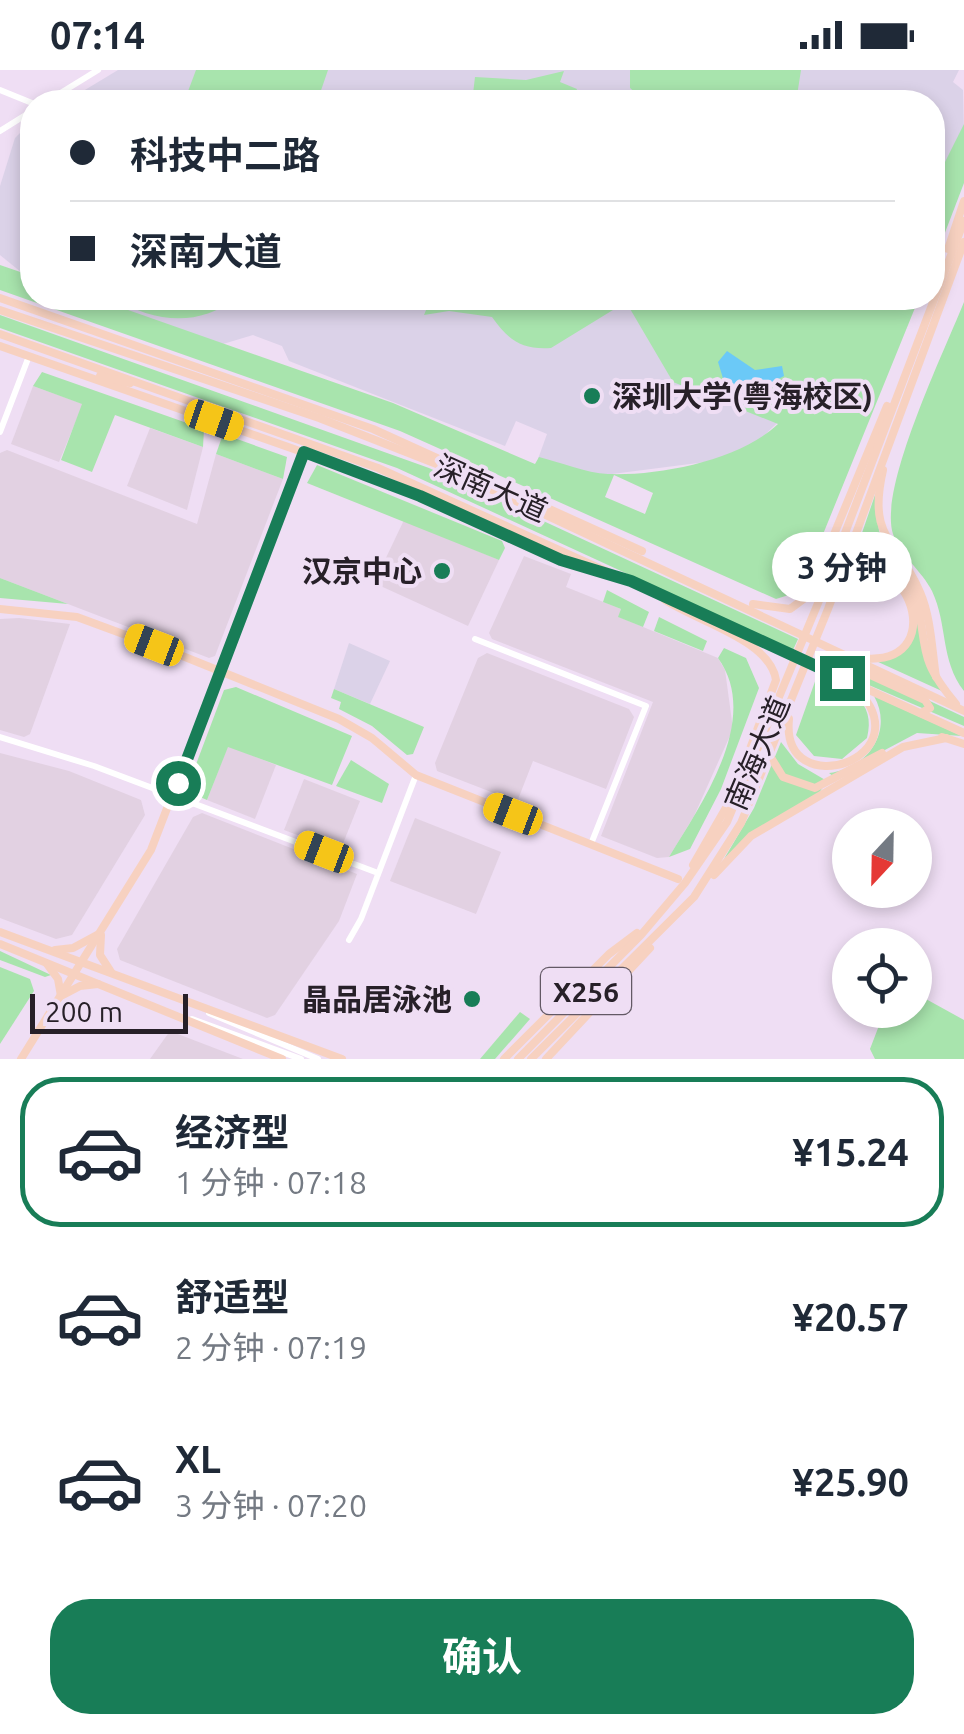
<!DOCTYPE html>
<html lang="zh">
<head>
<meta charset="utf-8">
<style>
  body { margin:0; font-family:Ubuntu,"Noto Sans SC",sans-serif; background:#f6f6f7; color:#1f2937; height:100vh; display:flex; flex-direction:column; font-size:38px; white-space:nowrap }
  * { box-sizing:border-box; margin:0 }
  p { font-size:32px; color:#747a83 }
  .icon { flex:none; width:55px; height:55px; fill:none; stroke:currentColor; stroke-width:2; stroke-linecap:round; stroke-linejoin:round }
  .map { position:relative; height:989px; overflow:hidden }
  .drawer { display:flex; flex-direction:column; background:#fff; flex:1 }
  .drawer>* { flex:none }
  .banner { position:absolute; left:20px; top:20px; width:925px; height:220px; border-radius:40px; box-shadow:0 5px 15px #0003; display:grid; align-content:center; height:220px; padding:0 50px; background:#fff }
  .needle { width:65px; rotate:202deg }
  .fabs { position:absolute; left:832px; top:738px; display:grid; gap:20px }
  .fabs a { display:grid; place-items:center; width:100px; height:100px; border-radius:50%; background:#fff; box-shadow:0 5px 15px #0003; font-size:50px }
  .scale { position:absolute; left:30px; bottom:25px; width:158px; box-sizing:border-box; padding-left:10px; border:5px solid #272028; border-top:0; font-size:28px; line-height:35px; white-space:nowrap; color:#272028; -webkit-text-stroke:8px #efdef4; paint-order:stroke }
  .end { position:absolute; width:45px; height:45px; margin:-22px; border:12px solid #187d57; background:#fff; box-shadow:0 0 0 5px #fff }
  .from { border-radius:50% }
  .bubble { position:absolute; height:70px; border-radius:35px; background:#fff; box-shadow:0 5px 15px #0003; font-size:32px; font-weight:700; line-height:70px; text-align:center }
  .car { position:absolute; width:30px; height:60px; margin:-30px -15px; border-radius:12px; box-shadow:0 0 8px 2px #0007; background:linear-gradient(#f5c518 24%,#345 0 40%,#f5c518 0 76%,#345 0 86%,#f5c518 0) }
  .banner b { display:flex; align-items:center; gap:35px; height:95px; font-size:38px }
  .banner b+b { border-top:2px solid #e0e1e3 }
  .banner i { width:25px; height:25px; background:#1f2937 }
  ul { padding:18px 0 0; list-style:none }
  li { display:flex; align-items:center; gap:30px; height:150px; margin:0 20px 15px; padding:0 30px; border:5px solid transparent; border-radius:40px }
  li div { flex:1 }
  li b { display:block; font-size:38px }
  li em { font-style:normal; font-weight:700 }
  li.on { border-color:#187d57 }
  li>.icon { width:90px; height:90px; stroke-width:1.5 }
  .action { display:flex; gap:20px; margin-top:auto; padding:20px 50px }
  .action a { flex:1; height:115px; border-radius:40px; background:#187d57; color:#fff; font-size:40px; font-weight:700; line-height:115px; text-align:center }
  .status { display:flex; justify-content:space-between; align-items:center; height:70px; padding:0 50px; background:#fff; direction:ltr }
  .status svg { height:28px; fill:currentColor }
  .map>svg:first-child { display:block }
</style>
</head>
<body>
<div class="status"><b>07:14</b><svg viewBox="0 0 49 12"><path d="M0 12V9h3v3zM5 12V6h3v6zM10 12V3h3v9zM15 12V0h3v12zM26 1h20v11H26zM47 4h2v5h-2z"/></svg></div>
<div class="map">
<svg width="964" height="989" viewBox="0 0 964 989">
  <rect width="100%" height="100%" fill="#efdef4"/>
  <g fill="#e2d1e2">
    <polygon points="33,316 83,334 59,392 11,374"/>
    <polygon points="150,358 203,377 187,440 127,416"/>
    <polygon points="7,380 197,454 216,384 283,409 215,586 209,588 0,508 0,383"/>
    <polygon points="404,450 499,490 468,556 374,513"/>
    <polygon points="524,486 571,504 566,517 621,539 619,547 718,588 725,600 733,659 694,746 669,787 657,788 601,766 653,632 492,569 489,563"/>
    <polygon points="19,548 70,554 30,664 24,667 0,660 0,549"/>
    <polygon points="487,583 629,639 634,647 606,719 533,691 517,732 437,701 435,693 478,588"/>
    <polygon points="228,676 276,695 255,749 207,730"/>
    <polygon points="0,683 69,701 141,730 145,745 72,865 56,869 0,848"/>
    <polygon points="304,709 360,731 340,781 284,760"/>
    <polygon points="202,743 357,804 339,851 275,945 267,948 120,890 117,879 193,747"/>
    <polygon points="415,748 501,782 476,844 390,811"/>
    <polygon points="170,961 243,989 150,989"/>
  </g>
  <g fill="#dbd2e8">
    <polygon points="118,0 959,0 953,12 963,20 964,64 933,122 932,32 65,32"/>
    <polygon points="32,51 32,211 0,185 0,116 15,68"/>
    <polygon points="88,228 875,228 820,312 753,376 729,389 612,404 577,404 538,389 547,364 516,351 505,376 289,291 282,276 253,265 223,274"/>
    <polygon points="349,573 390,591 370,634 334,619"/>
  </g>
  <g fill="#a8e4ad" fill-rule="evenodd">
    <polygon points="196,0 328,0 317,32 184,32"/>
    <polygon points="630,0 801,0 796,32 646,32 630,18"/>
    <polygon points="564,1 560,12 577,19 572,32 472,32 475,7 526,10"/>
    <polygon points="964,54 964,113 933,194 933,116"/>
    <path d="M0,195l32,11v22h62l299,105 142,61 4,-7c21,5 47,16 69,17 52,2 132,-14 170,-50l-105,-42 -47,-80 -75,46c-29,2 -43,-8 -59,-31l-43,-6 -25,4 7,-17h488l-115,283 -12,13 -16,5 -376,-168 -400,-141zM614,405l39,18 -8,21 -40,-17z"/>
    <path d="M114,228h121c-36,30 -83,24 -121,0z"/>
    <path d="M964,232v389c-24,-31 -16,-66 -32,-100 -10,-20 -32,-36 -39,-57 -15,-46 52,-184 71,-232z"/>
    <polygon points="0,245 429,398 798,569 793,580 397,398 0,258"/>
    <polygon points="42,302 204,359 203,377 115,345 92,402 61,390 82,334 33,316"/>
    <polygon points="223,364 287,387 283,409 216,384"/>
    <polygon points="317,395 502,471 505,478 499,490 307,413"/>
    <polygon points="875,425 879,461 895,493 868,488 851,495"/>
    <polygon points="0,508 68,534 0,528"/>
    <polygon points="607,520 649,542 643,557 618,547 621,539 603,532"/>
    <polygon points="659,547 707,571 703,581 654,561"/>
    <path d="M919,547l25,75 -68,-31c23,-6 39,-19 43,-44z"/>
    <path d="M724,578l22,10 13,30 -38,101 -31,60 -21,8c32,-53 93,-138 49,-199z"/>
    <polygon points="825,582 964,647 964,656 820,594"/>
    <path d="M818,603c29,14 59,28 49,65l-25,21 -28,-3 -18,-21z"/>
    <polygon points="236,617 352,666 332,715 228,677 207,730 193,724 189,713 224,620"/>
    <polygon points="334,619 424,657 413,684 407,685 372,656 339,639 341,632 331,628"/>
    <path d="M874,626l88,40 -45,-3 -83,44 -5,-4c38,-4 65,-41 45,-77z"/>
    <polygon points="781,672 798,694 827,711 819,723 746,767 724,789 754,738"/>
    <polygon points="351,690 389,714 382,733 336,716"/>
    <polygon points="0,881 51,905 45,907 0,890"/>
    <polygon points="0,897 30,909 34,921 0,974"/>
    <polygon points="915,923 964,950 964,989 875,989 870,979 885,940 915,940"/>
    <polygon points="520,942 530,949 495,989 480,989"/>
  </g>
  <polygon fill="#6bc9f7" points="727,281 755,300 782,296 784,306 765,316 749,335 729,328 718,292"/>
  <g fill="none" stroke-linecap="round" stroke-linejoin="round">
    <g stroke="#fff" stroke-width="6">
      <polyline points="0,20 32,33"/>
      <polyline points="46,32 98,0"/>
      <polyline points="0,61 32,41"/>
      <polyline points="0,362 29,286"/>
      <polyline points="475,569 646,636 591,774"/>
      <polyline points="0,667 94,696 378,803"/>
      <polyline points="349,870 361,849 416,705"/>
      <polyline points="209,943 318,989"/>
      <polyline points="192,949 301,989"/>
    </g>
    <g stroke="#f7d1c0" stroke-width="8">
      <polyline points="948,179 964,131"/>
      <polyline points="0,228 373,359 642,481"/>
      <polyline points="0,240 319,348 439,395 964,641"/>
      <polyline points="0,264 378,398 964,663"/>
      <polyline points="0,276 382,410 561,489 598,501"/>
      <polyline points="100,306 130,313"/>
      <path d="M883,400c-16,70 14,68 37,122 11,25 12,58 16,85"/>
      <path d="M842,505c14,-8 29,-12 45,-6 42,15 29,63 43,96 6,14 16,27 26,39"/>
      <path d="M835,526c60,-83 128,74 25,62"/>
      <path d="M665,530c33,22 105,40 111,80l-45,119 -38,66"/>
      <polyline points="753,534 790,539 809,525 887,336"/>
      <polyline points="0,539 77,547 180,585 339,649 372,668 416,705 678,809"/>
      <polyline points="851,590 864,602 925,630 930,638 921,643"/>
      <path d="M789,649c-9,87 140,40 65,-33"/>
      <polyline points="942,667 964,674"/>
      <polyline points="770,686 783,707 815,718 882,683"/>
      <polyline points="714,805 751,766 903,677 946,668"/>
      <polyline points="0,862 342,989"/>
      <polyline points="101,865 100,885 111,902"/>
      <polyline points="0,874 282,989"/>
      <polyline points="55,880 73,878 97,865"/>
      <polyline points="47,894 58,909 61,926 80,916 98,914"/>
      <polyline points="21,989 151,780 304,382"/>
      <polyline points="504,989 609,884 637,863"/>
      <polyline points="518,989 641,865 685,813 727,752 821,526 964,151"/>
      <polyline points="531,989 694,827 741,753 828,539 964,172"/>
      <polyline points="546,989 650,878"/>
    </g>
  </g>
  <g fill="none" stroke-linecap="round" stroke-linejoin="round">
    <polyline stroke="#187d57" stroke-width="12" points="178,713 304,382 420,426 561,490 631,511 842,608"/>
  </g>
  <g fill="#187d57" stroke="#efdef4" stroke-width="4">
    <circle cx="592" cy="326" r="10"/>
    <circle cx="442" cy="501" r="10"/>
    <circle cx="472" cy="929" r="10"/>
  </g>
  <g text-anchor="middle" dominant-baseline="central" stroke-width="8" stroke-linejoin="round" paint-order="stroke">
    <rect fill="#efdef4" stroke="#635965" stroke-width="2.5" x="541" y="898" width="90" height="46" rx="8"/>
    <g font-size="28" font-weight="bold" fill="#272028">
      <text x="586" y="921">X256</text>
    </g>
    <g font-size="30" font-weight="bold" fill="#272028" stroke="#efdef4" text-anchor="end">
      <text x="612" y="326" text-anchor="start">深圳大学(粤海校区)</text>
      <text x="422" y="501">汉京中心</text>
      <text x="452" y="929">晶品居泳池</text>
    </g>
    <g font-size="30" fill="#272028" stroke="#efdef4">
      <text transform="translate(491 418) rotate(24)">深南大道</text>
      <text transform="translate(757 683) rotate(-67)">南海大道</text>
    </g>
  </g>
</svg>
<div class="fabs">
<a><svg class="needle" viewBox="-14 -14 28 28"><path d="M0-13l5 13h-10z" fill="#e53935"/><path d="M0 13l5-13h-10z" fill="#747a83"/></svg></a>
<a><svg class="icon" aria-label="locate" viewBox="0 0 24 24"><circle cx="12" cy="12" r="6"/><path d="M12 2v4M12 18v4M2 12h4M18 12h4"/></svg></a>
</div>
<div class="scale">200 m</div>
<i class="end from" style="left:178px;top:713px"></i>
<i class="end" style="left:842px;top:608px"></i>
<div class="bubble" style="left:772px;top:462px;width:140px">3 分钟</div>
<i class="car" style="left:214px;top:350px;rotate:109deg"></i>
<i class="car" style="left:154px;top:575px;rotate:291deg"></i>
<i class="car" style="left:513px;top:744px;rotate:291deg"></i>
<i class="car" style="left:324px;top:782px;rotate:291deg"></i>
<div class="banner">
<b><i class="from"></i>科技中二路</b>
<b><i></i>深南大道</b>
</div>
</div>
<section class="drawer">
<ul>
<li class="on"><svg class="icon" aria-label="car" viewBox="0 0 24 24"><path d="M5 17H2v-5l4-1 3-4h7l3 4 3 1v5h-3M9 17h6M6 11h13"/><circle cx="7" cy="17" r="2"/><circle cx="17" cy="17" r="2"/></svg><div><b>经济型</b><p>1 分钟 · 07:18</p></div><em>¥15.24</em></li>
<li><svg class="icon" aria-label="car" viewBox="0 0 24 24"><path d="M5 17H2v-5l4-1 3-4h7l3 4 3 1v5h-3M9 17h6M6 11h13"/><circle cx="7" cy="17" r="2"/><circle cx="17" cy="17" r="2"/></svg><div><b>舒适型</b><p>2 分钟 · 07:19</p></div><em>¥20.57</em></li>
<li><svg class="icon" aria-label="car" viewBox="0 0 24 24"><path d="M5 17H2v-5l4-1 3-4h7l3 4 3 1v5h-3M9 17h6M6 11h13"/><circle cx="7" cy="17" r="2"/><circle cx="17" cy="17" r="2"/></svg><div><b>XL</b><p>3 分钟 · 07:20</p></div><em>¥25.90</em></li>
</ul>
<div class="action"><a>确认</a></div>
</section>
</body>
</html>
